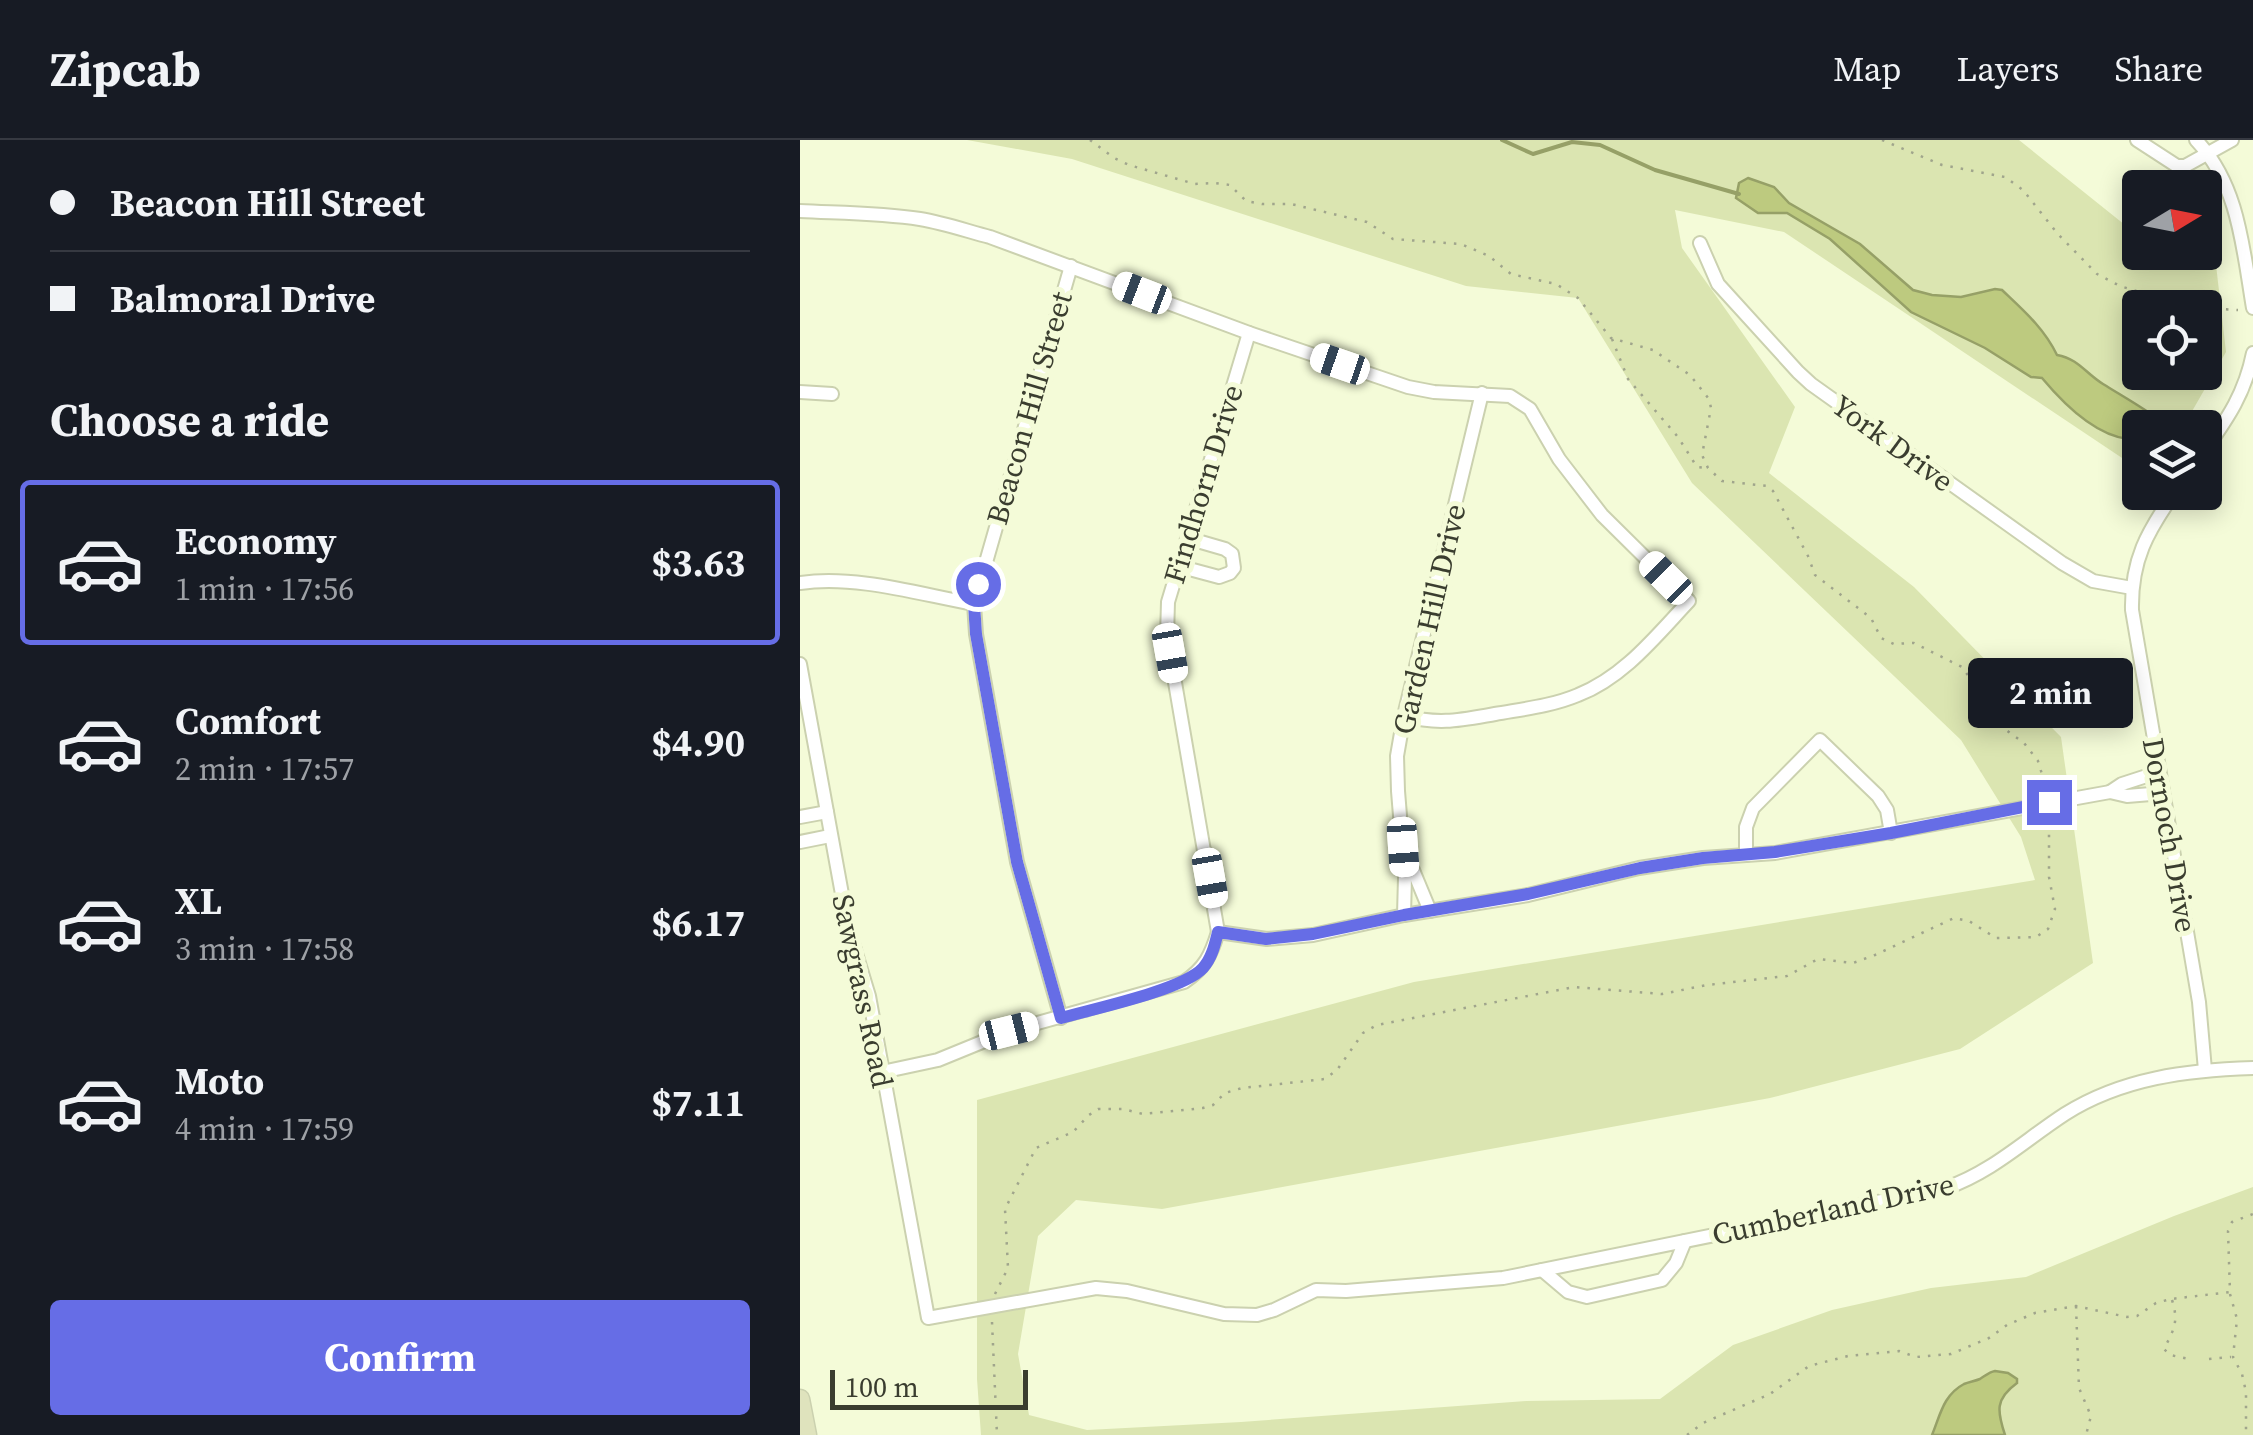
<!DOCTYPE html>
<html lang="en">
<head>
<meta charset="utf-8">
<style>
  body { margin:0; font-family:"Source Serif 4",serif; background:#242831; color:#f1f3f6; height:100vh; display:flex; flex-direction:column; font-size:38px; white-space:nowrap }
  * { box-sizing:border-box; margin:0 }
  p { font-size:32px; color:#9ea1a6 }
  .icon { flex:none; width:55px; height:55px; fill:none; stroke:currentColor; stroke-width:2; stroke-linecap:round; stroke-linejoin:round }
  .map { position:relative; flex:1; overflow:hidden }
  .sheet { display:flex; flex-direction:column; background:#171b24; width:800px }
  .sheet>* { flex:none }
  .guide { display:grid; align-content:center; height:220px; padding:0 50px; background:#171b24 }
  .needle { width:65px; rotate:80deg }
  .tools { position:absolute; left:1322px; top:30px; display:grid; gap:20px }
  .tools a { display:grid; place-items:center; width:100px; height:100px; border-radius:10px; background:#171b24; box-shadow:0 5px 25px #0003; font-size:50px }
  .scale { position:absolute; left:30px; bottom:25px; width:198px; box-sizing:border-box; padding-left:10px; border:5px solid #3a3d2f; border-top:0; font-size:28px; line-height:35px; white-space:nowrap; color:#3a3d2f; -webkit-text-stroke:8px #f4fbd8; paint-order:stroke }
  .end { position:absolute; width:45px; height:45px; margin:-22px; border:12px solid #666de6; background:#fff; box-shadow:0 0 0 5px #fff }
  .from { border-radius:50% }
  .bubble { position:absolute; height:70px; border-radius:10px; background:#171b24; box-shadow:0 5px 25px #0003; font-size:32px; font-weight:700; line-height:70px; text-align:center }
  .car { position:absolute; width:30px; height:60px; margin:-30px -15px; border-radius:12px; box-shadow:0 0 8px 2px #0007; background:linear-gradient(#fff 24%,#345 0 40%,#fff 0 76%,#345 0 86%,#fff 0) }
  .guide b { display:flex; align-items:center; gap:35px; height:95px; font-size:38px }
  .guide b+b { border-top:2px solid #363941 }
  .guide i { width:25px; height:25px; background:#f1f3f6 }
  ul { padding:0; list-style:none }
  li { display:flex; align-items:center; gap:30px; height:165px; margin:0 20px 15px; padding:0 30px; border:5px solid transparent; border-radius:10px }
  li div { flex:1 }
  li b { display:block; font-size:38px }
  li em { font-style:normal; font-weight:700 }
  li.selected { border-color:#666de6 }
  li>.icon { width:90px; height:90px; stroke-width:1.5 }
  h2 { padding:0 50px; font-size:45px; line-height:120px }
  .action { display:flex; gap:20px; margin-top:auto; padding:20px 50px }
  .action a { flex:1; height:115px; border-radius:10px; background:#666de6; color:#fff; font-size:40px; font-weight:700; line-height:115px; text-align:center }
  header { display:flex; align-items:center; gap:60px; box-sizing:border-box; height:140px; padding:0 50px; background:#171b24; border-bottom:2px solid #363941 }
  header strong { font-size:48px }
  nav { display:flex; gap:55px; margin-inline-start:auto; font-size:35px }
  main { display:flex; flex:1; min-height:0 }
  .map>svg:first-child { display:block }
</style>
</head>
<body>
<header>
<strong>Zipcab</strong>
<nav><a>Map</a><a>Layers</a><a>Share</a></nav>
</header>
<main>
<section class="sheet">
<div class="guide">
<b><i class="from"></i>Beacon Hill Street</b>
<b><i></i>Balmoral Drive</b>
</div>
<h2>Choose a ride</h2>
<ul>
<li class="selected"><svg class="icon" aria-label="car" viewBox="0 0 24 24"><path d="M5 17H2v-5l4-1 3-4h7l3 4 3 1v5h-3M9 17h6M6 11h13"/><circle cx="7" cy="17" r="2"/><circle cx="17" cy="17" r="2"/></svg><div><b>Economy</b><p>1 min · 17:56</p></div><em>$3.63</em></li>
<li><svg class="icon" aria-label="car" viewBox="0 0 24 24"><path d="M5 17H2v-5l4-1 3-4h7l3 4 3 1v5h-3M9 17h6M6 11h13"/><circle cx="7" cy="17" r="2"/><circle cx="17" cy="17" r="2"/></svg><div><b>Comfort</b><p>2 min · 17:57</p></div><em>$4.90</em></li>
<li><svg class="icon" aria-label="car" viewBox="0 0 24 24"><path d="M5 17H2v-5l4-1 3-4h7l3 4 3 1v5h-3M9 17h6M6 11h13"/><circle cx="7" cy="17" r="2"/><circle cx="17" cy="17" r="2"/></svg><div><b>XL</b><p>3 min · 17:58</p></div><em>$6.17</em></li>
<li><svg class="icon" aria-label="car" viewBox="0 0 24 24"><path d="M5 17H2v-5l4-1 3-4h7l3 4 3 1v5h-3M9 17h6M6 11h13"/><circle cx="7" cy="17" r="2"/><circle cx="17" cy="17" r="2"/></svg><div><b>Moto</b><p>4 min · 17:59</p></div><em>$7.11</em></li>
</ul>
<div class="action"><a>Confirm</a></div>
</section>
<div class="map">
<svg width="1453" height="1295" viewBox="0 0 1453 1295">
  <rect width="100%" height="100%" fill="#f4fbd8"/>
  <path fill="#dbe5b1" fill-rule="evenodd" d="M167,0h1052l121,97v15l51,1 24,3 11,96 -43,75 -43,1v42l-356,-238 -109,-22 7,38 113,159 -26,66 145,114 147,150 32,226 -133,86 -190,49 -608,111 -86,-9 -38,36 -20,118 11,61 58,15 154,-8 285,-21 134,-2 73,-54 99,-35 99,-22 95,-11 148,-61 79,-29v248h-1272l-4,-56v-279l437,-118 621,-102 -14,-43 -60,-97 -269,-257 -114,-185 -112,-12 -394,-127zM1340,168h65v64h-65z"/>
  <g fill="#bdca7f" stroke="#96a067" stroke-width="2.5">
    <path d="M948,38l26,9 15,16 71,41 53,46 19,5 29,2 34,-8 7,1c21,20 42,38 55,65 22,4 28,18 46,29 16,10 32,19 48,30l5,-1 23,12 12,2 -51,1 -1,24 -7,-4 -4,-9c-33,-4 -66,-37 -86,-61l-11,-1 -46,-29 -74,-36 -81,-73 -43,-26h-29l-22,-15 3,-15z"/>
    <path d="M1195,1231l13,2 9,6v4c-22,16 -20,28 -12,52h-73c8,-19 11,-40 32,-51 5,-2 11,-3 16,-5 5,-3 9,-7 15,-8z"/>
  </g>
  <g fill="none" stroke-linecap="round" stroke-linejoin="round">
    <polyline stroke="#96a067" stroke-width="4" points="702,0 733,14 772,2 800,5 855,30 939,54"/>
    <defs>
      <g id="street">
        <polyline points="1337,0 1377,26 1385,26 1432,0"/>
        <path d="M1396,0c43,45 47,109 57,168"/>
        <path d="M0,71c40,2 81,2 120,8 24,4 47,12 70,18l259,96 159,54 26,5 76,4 20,13 29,50 43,56 87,86c-33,35 -65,76 -111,94 -26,11 -55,14 -83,19 -35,6 -55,11 -91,2"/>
        <polyline points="900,103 918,144 998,232 1011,244 1262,423 1293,441 1332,448"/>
        <polyline points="0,252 32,254"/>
        <path d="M1405,310c23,-32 40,-57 48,-97"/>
        <path d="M1375,352c-28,40 -44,68 -43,118l67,392 6,68"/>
        <polyline points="378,426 419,437 430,433 434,428 432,414 425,409 387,398"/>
        <path d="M0,443c57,-8 118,11 174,21"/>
        <path d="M0,524l48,263 21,69 59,322 168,-30 31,3 97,23 33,1 17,-5 42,-20 30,1 157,-13 443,-90c46,-16 79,-48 119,-74 57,-36 123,-44 188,-46"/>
        <polyline points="1310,652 1322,644 1359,632"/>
        <polyline points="0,677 27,672"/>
        <polyline points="0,702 30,696"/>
        <polyline points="946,715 946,687 953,668 1020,600 1078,656 1087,670 1091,693"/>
        <polyline points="608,718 630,771"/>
        <polyline points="604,775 605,737 598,651 597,616 604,576 682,253"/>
        <polyline points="418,792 367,496 368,462 449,193"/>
        <polyline points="261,878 217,722 176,494 174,464 271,126"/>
        <path d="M82,932l56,-12 71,-29 175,-49c21,-14 27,-27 34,-50l49,7 46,-4 91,-20 124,-20 111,-27 64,-10 72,-5 335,-61 17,4 36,-3"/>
        <polyline points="742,1130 768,1152 787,1157 862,1140 876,1123 885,1101"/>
      </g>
      <polyline id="secondary" points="0,1259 7,1295"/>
    </defs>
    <use href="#street" stroke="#cbd1af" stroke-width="16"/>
    <use href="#secondary" stroke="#cbd1af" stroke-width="21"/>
    <g stroke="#a0a58c" stroke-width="2.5" stroke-dasharray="2.5 8" stroke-linecap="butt">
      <polyline points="290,0 314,18 329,25 395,44 415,43 430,45 446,61 462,64 491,64 567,82 593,99 661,104 689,116 711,134 756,144 778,158 811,198 853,210 890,235 909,259 911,268 902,315 908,328 922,341 967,346 973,351 1008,416 1015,435 1071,478 1081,498 1094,504 1114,503 1162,527 1175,545 1188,577 1224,603 1238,621 1247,651"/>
      <polyline points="1082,0 1142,25 1205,37 1223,50 1257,93 1297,134 1320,146 1379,164 1399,168"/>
      <polyline points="1405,168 1438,170"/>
      <polyline points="812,199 828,239 878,297 897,327 908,328"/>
      <polyline points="195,1154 208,1128 205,1069 236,1008 273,992 289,975 298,969 323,969 343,974 403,968 413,965 425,953 442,948 525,939 537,930 563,893 577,885 774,847 862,854 907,845 987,836 1018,819 1053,823 1075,815 1154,778 1169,781 1196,798 1236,797 1248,789 1255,769 1249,737 1249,679"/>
      <polyline points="1430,1154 1437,1179 1433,1217 1442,1234 1446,1252 1446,1295"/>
      <path d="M1372,1160c7,22 2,29 -8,49l6,6 19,4"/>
      <polyline points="1276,1166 1279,1248 1291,1276 1286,1295"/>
      <polyline points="192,1182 197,1295"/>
      <polyline points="1409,1219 1431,1217"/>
      <polyline points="887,1295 903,1283 970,1254 1009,1226 1048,1216 1099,1211 1116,1217 1151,1214 1189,1198 1207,1185 1235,1173 1276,1166 1327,1177 1337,1176 1356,1163 1371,1159 1430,1152 1428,1091 1432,1082 1453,1074"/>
    </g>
    <use href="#street" stroke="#fff" stroke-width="12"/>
    <use href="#secondary" stroke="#dfe3bd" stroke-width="18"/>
  </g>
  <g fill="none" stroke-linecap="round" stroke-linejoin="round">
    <path stroke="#666de6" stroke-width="12" d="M178,444l-4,20 2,30 41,228 44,156c32,-9 122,-28 142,-50 9,-10 12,-24 15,-36l48,7 47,-5 91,-19 124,-21 112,-26 63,-10 72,-6 116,-19 158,-31"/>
  </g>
  <g text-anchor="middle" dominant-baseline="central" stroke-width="10" stroke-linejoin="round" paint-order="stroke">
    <g font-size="30" fill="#3a3d2f" stroke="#f4fbd8">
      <text transform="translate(229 268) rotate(-74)">Beacon Hill Street</text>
      <text transform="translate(1093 303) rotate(36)">York Drive</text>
      <text transform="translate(403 344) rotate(-73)">Findhorn Drive</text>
      <text transform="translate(629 479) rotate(-77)">Garden Hill Drive</text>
      <text transform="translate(1370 695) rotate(80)">Dornoch Drive</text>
      <text transform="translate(63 851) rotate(78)">Sawgrass Road</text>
      <text transform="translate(1033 1069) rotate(-12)">Cumberland Drive</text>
    </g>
  </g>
</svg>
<div class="tools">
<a><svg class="needle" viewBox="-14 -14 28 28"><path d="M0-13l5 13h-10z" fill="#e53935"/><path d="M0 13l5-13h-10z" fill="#9ea1a6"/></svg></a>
<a><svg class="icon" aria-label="locate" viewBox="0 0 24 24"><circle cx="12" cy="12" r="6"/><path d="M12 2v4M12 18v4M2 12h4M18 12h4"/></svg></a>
<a><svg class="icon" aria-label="layers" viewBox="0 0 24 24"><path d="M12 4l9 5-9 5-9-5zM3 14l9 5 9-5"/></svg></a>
</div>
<div class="scale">100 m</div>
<i class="end from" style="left:178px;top:444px"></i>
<i class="end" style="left:1249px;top:662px"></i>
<div class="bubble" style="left:1168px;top:518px;width:165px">2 min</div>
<i class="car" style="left:342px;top:153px;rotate:291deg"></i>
<i class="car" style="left:540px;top:224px;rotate:289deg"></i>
<i class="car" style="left:866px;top:438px;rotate:315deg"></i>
<i class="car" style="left:370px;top:513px;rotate:170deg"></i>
<i class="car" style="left:603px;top:707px;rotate:176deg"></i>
<i class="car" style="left:410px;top:738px;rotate:170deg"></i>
<i class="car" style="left:209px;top:891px;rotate:76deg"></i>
</div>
</main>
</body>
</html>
